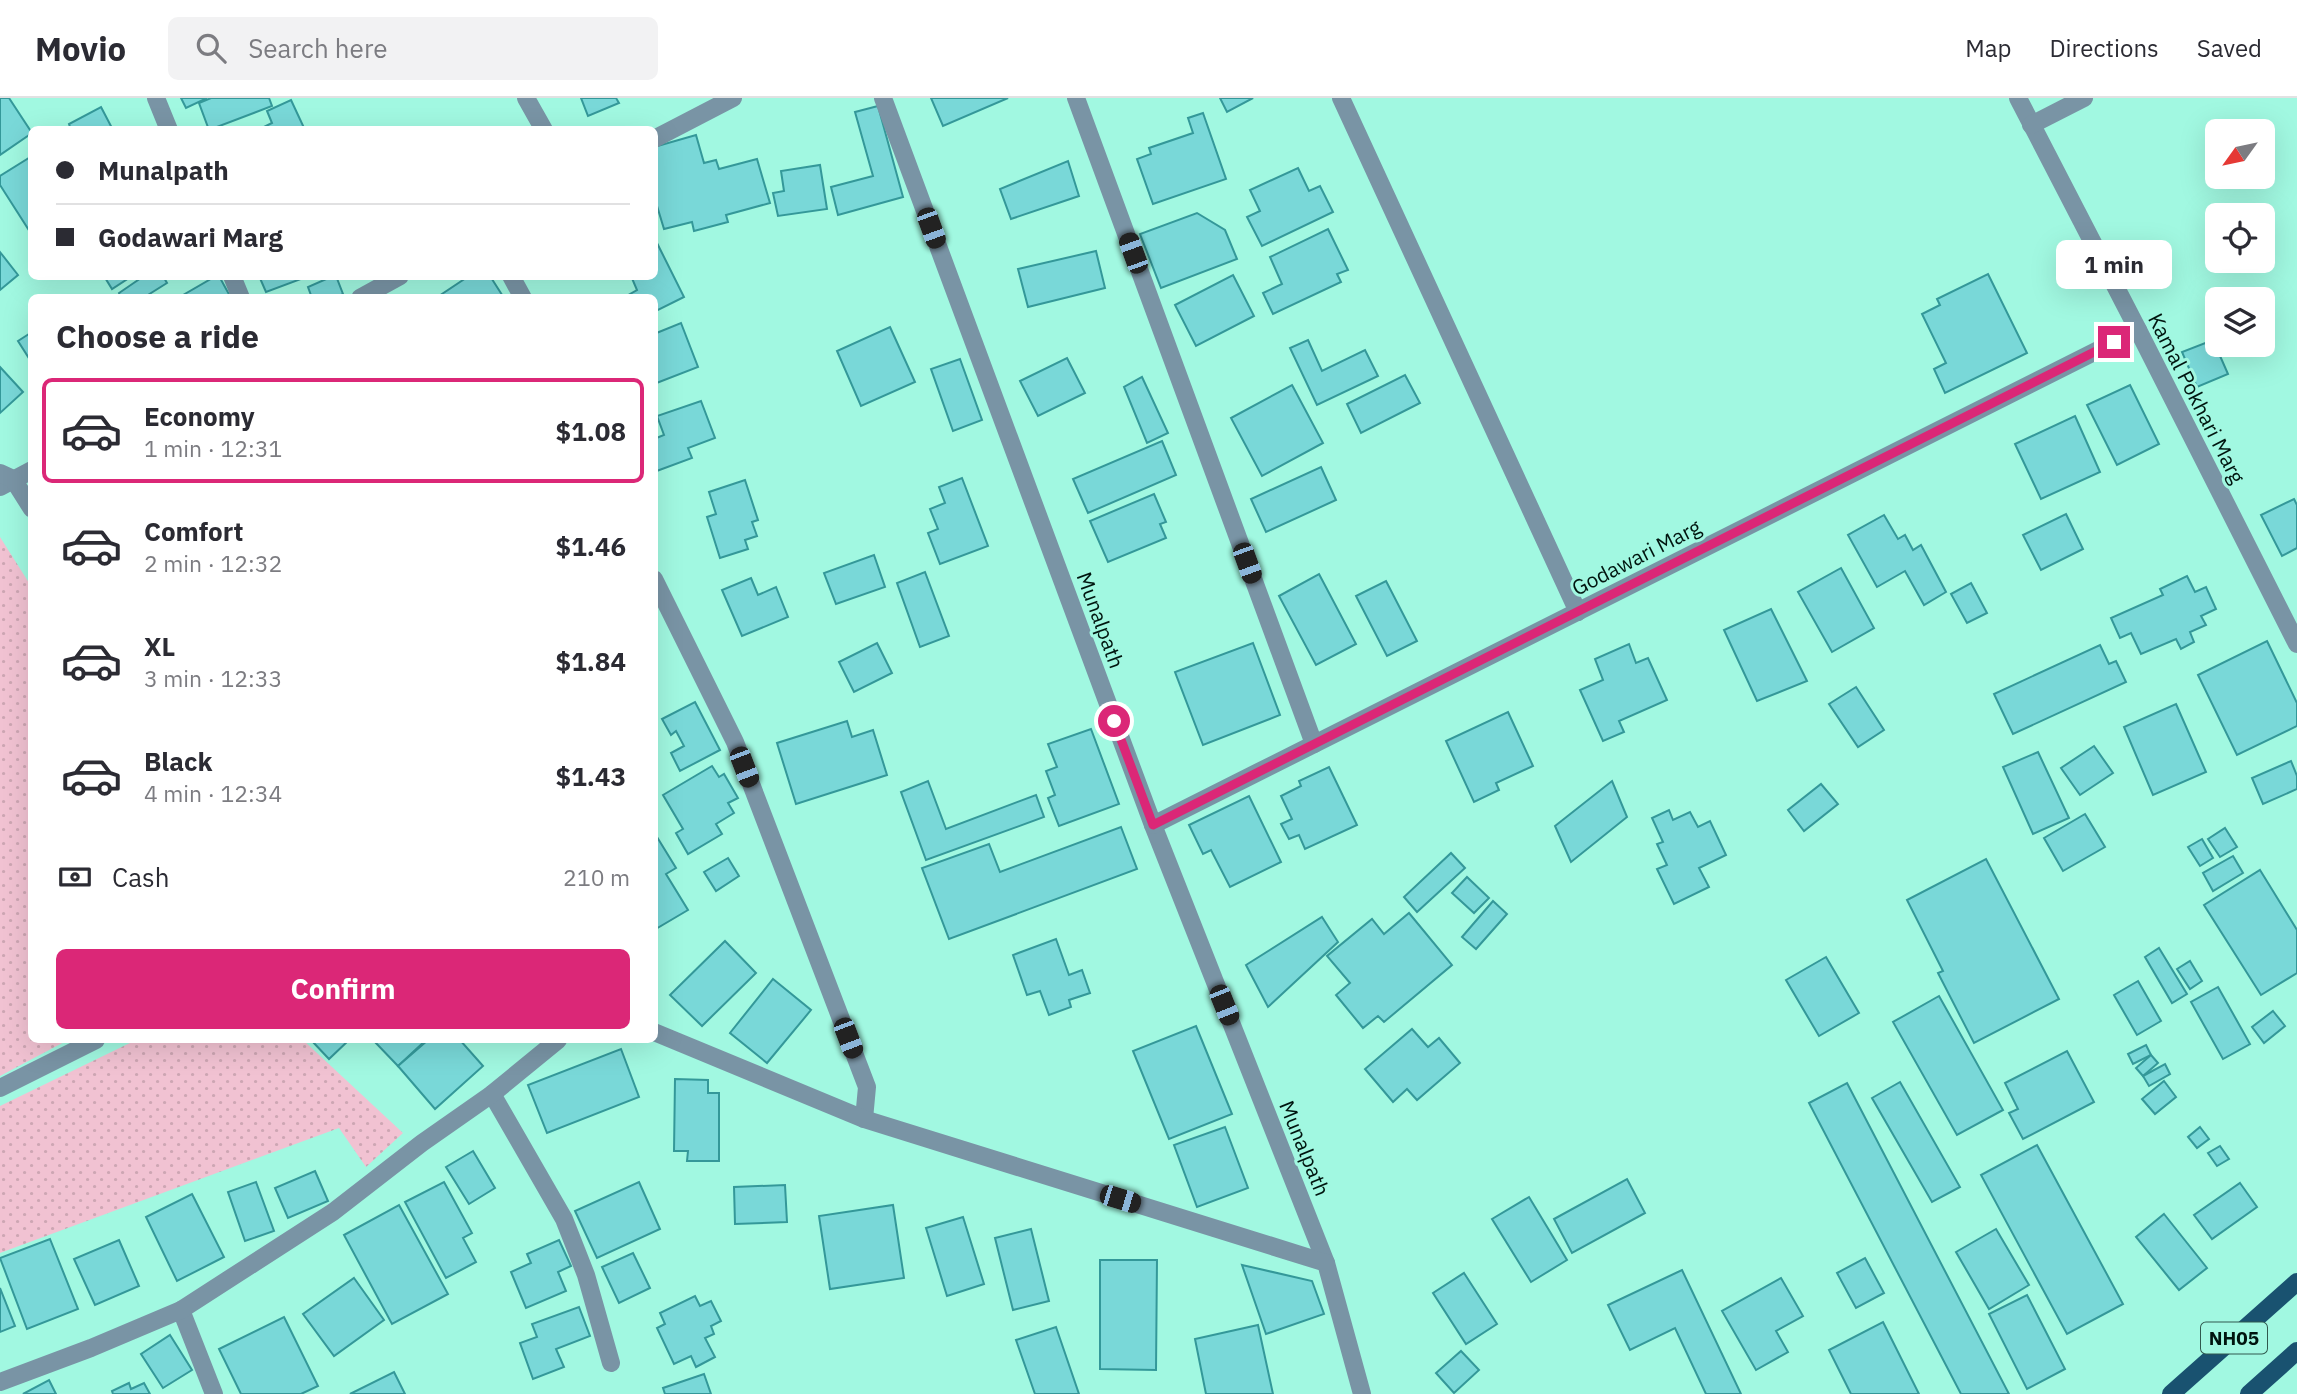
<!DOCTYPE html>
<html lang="en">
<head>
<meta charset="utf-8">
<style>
  body { margin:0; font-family:"IBM Plex Sans",sans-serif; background:#f2f2f3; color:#2b2b33; height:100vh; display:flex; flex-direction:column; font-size:26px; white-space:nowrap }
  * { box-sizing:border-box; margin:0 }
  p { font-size:23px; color:#7c7c81 }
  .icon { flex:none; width:38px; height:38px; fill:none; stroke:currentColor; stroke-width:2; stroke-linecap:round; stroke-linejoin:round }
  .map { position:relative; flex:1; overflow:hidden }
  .sheet { position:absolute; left:28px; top:196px; width:630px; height:749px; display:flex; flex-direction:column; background:#fff; border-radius:10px; box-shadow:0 7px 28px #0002 }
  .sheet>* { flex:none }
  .banner { position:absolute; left:28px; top:28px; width:630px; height:154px; border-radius:10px; box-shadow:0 7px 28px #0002; display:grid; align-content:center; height:154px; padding:0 28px; background:#fff }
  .needle { width:46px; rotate:237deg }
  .fabs { position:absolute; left:2205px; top:21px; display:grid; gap:14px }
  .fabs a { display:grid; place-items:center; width:70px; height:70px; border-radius:10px; background:#fff; box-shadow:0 7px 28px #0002; font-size:35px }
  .end { position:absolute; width:32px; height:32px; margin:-16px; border:9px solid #db2777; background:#fff; box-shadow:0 0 0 4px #fff }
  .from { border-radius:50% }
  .bubble { position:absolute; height:49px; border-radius:10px; background:#fff; box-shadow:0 7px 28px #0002; font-size:23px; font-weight:700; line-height:49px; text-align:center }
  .car { position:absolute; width:21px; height:42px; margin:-21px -10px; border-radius:9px; box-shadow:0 0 5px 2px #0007; background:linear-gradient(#222 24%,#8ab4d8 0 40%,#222 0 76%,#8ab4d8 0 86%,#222 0) }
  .banner b { display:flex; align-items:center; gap:24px; height:66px; font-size:26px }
  .banner b+b { border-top:2px solid #e1e1e2 }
  .banner i { width:18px; height:18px; background:#2b2b33 }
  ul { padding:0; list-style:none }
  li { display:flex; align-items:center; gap:21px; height:105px; margin:0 14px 10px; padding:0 14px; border:4px solid transparent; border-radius:10px }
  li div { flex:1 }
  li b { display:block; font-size:26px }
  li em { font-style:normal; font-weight:700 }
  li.active { border-color:#db2777 }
  li>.icon { width:63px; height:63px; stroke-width:1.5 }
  h2 { padding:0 28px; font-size:32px; line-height:84px }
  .pay { display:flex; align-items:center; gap:18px; height:77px; padding:0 28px; font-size:26px }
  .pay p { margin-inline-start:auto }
  .button { display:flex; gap:14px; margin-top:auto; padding:14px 28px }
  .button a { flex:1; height:80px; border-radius:10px; background:#db2777; color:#fff; font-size:28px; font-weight:700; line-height:80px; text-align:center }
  header { display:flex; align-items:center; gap:42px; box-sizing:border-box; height:98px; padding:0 35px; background:#fff; border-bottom:2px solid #e1e1e2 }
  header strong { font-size:33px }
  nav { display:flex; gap:38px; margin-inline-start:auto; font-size:24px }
  .search { width:490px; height:63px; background:#f2f2f3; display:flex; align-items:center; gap:18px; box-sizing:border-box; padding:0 24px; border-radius:10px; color:#7c7c81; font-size:26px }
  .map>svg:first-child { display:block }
</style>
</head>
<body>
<header>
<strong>Movio</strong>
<div class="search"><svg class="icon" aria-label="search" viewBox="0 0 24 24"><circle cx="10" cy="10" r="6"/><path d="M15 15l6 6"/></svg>Search here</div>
<nav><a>Map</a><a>Directions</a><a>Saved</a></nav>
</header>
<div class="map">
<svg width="2297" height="1296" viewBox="0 0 2297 1296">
  <defs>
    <pattern id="grass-dots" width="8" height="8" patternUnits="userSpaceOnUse" patternTransform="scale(1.75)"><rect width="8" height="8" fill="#f1c2d2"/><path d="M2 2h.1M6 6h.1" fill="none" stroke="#cda6b3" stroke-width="1.8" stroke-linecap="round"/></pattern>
  </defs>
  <rect width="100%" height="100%" fill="#a1f8e1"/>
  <g fill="url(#grass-dots)">
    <polygon points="0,439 31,488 32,942 68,942 0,978"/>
    <polygon points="136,942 303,942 403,1035 366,1069 339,1030 0,1155 0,1008"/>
  </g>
  <g fill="#79d8d8" stroke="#349899" stroke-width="2">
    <polygon points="0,0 9,0 32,35 0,57"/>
    <polygon points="181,0 207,0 186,10"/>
    <polygon points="211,0 269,0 272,8 209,32 199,5"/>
    <polygon points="581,0 616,0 619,5 588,18"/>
    <polygon points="931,0 1008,0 943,28"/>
    <polygon points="1220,0 1253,0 1227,14"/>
    <polygon points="291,2 305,32 258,32 272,25 267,13"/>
    <polygon points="878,8 903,99 838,117 831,89 873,78 855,14"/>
    <polygon points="101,9 113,32 71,32 69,26"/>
    <polygon points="1203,15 1226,81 1153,106 1137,61 1151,56 1149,50 1193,35 1188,20"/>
    <polygon points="696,37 704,65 716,62 719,71 757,61 770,105 726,117 728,124 694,133 692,124 664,131 654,98 654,49"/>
    <polygon points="32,58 32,137 0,87 0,78"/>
    <polygon points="1068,63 1079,98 1011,121 1000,91"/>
    <polygon points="820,67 827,111 778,118 773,95 784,93 781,73"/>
    <polygon points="1298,70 1309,93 1320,88 1333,114 1262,148 1247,119 1260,113 1250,92"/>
    <polygon points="1197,115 1225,132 1237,161 1161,190 1140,136"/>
    <polygon points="1328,131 1348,172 1337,176 1341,184 1273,216 1263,195 1282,186 1270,159"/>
    <polygon points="654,139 684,199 654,214 654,200 623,200 637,192 631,178 654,178"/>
    <polygon points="1096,153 1105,190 1028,209 1018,171"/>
    <polygon points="0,154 18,177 0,192"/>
    <polygon points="1988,176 2027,255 1945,295 1934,271 1946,265 1922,216 1940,207 1937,201"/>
    <polygon points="1233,177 1254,218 1196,248 1175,207"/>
    <polygon points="104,178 132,178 112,191"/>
    <polygon points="144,178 163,178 167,185 143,200 121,200 119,195"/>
    <polygon points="216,178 219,178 231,200 178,200"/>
    <polygon points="259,178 300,178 301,181 266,194"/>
    <polygon points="333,178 336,178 343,196 335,200 312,200 308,189"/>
    <polygon points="469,178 490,178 504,200 436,200"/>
    <polygon points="681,225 698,269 654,286 654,236"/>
    <polygon points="890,229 915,284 861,308 837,253"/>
    <polygon points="32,234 32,265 18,243"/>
    <polygon points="1308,242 1322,273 1365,252 1378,278 1317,307 1290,250"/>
    <polygon points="2213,242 2228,276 2197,289 2182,254"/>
    <polygon points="1067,260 1085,295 1038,318 1020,283"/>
    <polygon points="960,261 982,322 953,333 931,271"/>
    <polygon points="0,269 23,294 0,315"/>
    <polygon points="1405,277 1420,305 1361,335 1347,306"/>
    <polygon points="1142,279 1168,335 1147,345 1124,289"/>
    <polygon points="1292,287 1323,345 1262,378 1231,320"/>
    <polygon points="2130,287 2159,346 2117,367 2087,307"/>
    <polygon points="701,303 715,340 688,350 692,360 654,374 654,341 664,337 657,318"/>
    <polygon points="2075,318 2100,374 2041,401 2015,346"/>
    <polygon points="1162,343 1176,377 1088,415 1073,381"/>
    <polygon points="1321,369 1336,402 1266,434 1251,401"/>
    <polygon points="962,380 988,448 940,466 928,435 938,431 930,411 945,405 939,389"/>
    <polygon points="745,382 758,422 752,424 757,438 745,442 748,451 720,460 707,419 716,416 709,394"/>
    <polygon points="1154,396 1166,424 1160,426 1166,440 1108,464 1090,423"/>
    <polygon points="2294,401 2297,407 2297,450 2282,458 2261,417"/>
    <polygon points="2066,416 2083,451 2041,472 2023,437"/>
    <polygon points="1884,417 1898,441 1905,437 1913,452 1921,447 1946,494 1924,507 1905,473 1877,489 1848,437"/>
    <polygon points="874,457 885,489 836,506 824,475"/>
    <polygon points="1841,470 1874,530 1832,554 1798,494"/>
    <polygon points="925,474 949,538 920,549 897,485"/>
    <polygon points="1319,476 1356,546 1316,567 1279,498"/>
    <polygon points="2187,478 2195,494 2206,489 2216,511 2201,518 2206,527 2190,534 2194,544 2181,551 2176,541 2141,556 2131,535 2120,540 2111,520 2163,497 2160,491"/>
    <polygon points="751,480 758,497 776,489 788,519 742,538 722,492"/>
    <polygon points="1386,483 1417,543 1387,558 1356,498"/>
    <polygon points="1971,485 1987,515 1967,525 1951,496"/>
    <polygon points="1771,511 1807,583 1757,603 1724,532"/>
    <polygon points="2267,543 2297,605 2297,628 2237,657 2198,577"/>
    <polygon points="877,545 892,575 854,594 839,564"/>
    <polygon points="1253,545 1280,617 1203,647 1175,574"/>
    <polygon points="1629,546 1636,565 1648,560 1667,602 1619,623 1624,634 1603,643 1580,592 1603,582 1595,561"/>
    <polygon points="2100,547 2109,566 2116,563 2126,584 2013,636 1994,596"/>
    <polygon points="1856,589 1884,632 1858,649 1829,606"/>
    <polygon points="695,604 720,652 680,673 671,655 684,648 676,633 671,637 662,621"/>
    <polygon points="2176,606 2206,674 2153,697 2124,629"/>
    <polygon points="1508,614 1533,668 1496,685 1499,692 1474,704 1446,643"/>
    <polygon points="847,623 852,639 873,632 887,677 796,706 777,645"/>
    <polygon points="1091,631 1119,706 1059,728 1048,700 1055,697 1046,673 1057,669 1048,646"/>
    <polygon points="2094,648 2113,675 2080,697 2061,670"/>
    <polygon points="2038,654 2069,720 2033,736 2003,669"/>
    <polygon points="2291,663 2297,678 2297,691 2263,706 2252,680"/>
    <polygon points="712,668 719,679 724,676 738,700 728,705 734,715 716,726 722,736 688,756 676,735 683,731 663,697"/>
    <polygon points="1329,669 1357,727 1305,751 1299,737 1289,741 1281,726 1292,721 1281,698 1301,688 1299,683"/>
    <polygon points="928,683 946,731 1036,697 1044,719 926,762 901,694"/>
    <polygon points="1612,683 1627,719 1571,764 1555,728"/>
    <polygon points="1821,686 1838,706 1804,733 1788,712"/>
    <polygon points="1249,698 1281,764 1230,789 1211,752 1203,756 1189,727"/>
    <polygon points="1669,712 1673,722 1690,714 1698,729 1710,723 1726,757 1699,770 1709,789 1674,806 1657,771 1667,767 1657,746 1663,744 1652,720"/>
    <polygon points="2085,716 2105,749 2063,773 2044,740"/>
    <polygon points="1121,729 1137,771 949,841 922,770 989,746 1000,774"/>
    <polygon points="2225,730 2237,749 2220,759 2208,741"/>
    <polygon points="657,739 676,770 666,776 688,812 654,832 654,741"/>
    <polygon points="2202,741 2213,760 2200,768 2188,749"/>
    <polygon points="1451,755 1465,770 1417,814 1404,799"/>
    <polygon points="2233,758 2243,775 2213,793 2203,775"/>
    <polygon points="728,760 739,778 716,793 704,774"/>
    <polygon points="1986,761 2059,901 1974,945 1938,875 1943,873 1907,802"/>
    <polygon points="2260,772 2297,832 2297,875 2261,897 2204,807"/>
    <polygon points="1467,779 1489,800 1474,815 1452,795"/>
    <polygon points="1493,803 1507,816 1476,851 1462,839"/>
    <polygon points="1409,815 1452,867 1384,924 1378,918 1363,930 1336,897 1350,885 1327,858 1372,821 1384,836"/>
    <polygon points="1322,819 1338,844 1268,909 1246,867"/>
    <polygon points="1056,841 1069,877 1082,872 1090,895 1069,902 1071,909 1049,917 1040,893 1027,897 1013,857"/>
    <polygon points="725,843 756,875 702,928 670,897"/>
    <polygon points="2159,850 2187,896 2172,905 2145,859"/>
    <polygon points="1826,859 1859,915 1819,938 1786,882"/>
    <polygon points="2190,863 2202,883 2190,891 2177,871"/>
    <polygon points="773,881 811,912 767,965 730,935"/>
    <polygon points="2138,883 2161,923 2137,937 2114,897"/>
    <polygon points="2218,889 2250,946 2223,961 2191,904"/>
    <polygon points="1939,898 2003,1012 1957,1037 1893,924"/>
    <polygon points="2273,913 2285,928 2264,945 2252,929"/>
    <polygon points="1196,928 1232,1016 1169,1041 1133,953"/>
    <polygon points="1412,931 1428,949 1439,940 1460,965 1417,1002 1407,991 1393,1004 1365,971"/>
    <polygon points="311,942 349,942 329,961"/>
    <polygon points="373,942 426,942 398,968"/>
    <polygon points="428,942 460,942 483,968 435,1011 398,968"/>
    <polygon points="2146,947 2151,957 2133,966 2128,956"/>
    <polygon points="621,951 639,999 547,1035 528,987"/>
    <polygon points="2067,953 2094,1004 2023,1041 2009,1015 2018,1011 2005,985"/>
    <polygon points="2151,957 2158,965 2143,978 2136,970"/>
    <polygon points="2165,966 2170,976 2149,988 2143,978"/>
    <polygon points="675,981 708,982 708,995 719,995 719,1063 687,1063 688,1053 674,1053"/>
    <polygon points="2164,983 2176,999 2155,1016 2142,1001"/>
    <polygon points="1900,984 1960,1089 1932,1104 1872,1000"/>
    <polygon points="1847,985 2009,1296 1961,1296 1809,1005"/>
    <polygon points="1225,1029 1248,1090 1197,1109 1174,1047"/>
    <polygon points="2200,1029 2209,1041 2197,1050 2188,1039"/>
    <polygon points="2037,1047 2123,1206 2067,1236 1981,1077"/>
    <polygon points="2220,1048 2229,1061 2217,1068 2208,1055"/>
    <polygon points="473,1053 495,1090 469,1106 446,1069"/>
    <polygon points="315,1073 328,1103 288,1120 275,1090"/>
    <polygon points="1627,1081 1645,1115 1572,1155 1554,1121"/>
    <polygon points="256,1084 274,1133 245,1143 228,1094"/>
    <polygon points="444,1084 472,1135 463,1140 476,1164 446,1180 405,1104"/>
    <polygon points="639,1084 660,1131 597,1160 575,1113"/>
    <polygon points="2240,1085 2257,1109 2212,1141 2194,1117"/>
    <polygon points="785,1087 787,1124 735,1126 734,1089"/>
    <polygon points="192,1096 224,1159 177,1183 146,1119"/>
    <polygon points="1529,1099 1567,1162 1531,1184 1492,1121"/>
    <polygon points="399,1107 448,1196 392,1226 344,1137"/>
    <polygon points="893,1107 904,1180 830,1191 819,1118"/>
    <polygon points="2164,1116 2207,1170 2179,1192 2136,1139"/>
    <polygon points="963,1119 984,1186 947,1198 926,1130"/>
    <polygon points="1031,1131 1049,1203 1013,1212 995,1140"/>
    <polygon points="1996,1131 2029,1187 1989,1211 1956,1154"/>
    <polygon points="50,1141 78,1211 27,1231 0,1160"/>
    <polygon points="119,1142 139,1188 95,1207 74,1161"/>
    <polygon points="559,1142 571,1168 558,1174 566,1193 526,1210 511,1174 531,1165 527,1156"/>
    <polygon points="633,1155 650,1190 619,1205 602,1169"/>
    <polygon points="1865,1160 1884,1195 1856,1210 1837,1175"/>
    <polygon points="1100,1162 1157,1162 1156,1272 1100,1271"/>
    <polygon points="1242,1167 1312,1183 1324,1216 1266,1236"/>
    <polygon points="1682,1172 1741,1296 1706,1296 1675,1230 1630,1252 1608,1207"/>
    <polygon points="1464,1175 1497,1226 1466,1246 1433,1195"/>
    <polygon points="354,1180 384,1222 334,1258 303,1216"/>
    <polygon points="1781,1180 1803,1218 1776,1233 1788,1254 1756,1272 1722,1213"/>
    <polygon points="0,1190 15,1228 0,1234"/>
    <polygon points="2027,1197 2065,1271 2027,1291 1989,1216"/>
    <polygon points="695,1198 700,1208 711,1203 721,1223 711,1228 714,1236 705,1240 715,1259 696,1269 691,1258 674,1266 657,1230 665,1226 660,1215"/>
    <polygon points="579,1209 590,1238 556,1251 564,1269 533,1281 520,1245 537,1239 532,1226"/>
    <polygon points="284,1219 318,1288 301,1296 241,1296 219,1251"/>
    <polygon points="1883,1224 1919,1296 1851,1296 1829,1252"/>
    <polygon points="1258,1227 1273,1296 1206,1296 1195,1241"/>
    <polygon points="1056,1229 1079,1296 1035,1296 1016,1242"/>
    <polygon points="170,1237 192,1272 163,1290 141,1256"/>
    <polygon points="1461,1253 1479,1272 1454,1295 1436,1275"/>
    <polygon points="394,1274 405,1296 350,1296"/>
    <polygon points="704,1276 711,1296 665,1296 663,1290"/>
    <polygon points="49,1282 56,1296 23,1296"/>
    <polygon points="129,1285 131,1291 144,1285 150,1296 113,1296 112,1293"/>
  </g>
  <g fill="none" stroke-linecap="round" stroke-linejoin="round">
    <g stroke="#7994a5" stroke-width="18">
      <polyline points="156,0 169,32"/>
      <polyline points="526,0 544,32"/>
      <polyline points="883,0 1153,727 1326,1165"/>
      <polyline points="1076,0 1314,646"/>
      <polyline points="1341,0 1578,514"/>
      <polyline points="2018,0 2138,232 2297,546"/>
      <polyline points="2031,27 2084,0"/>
      <polyline points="654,41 733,0"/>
      <polyline points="232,178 241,200"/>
      <polyline points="511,178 523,200"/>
      <polyline points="360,200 400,178"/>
      <polyline points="0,389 32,372"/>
      <polyline points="654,481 735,644 867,989 864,1021"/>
      <polyline points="1153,727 2138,232"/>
      <polyline points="0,990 96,942"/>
      <polyline points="492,996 564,1121 586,1177 611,1265"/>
      <polyline points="181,1212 214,1296"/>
      <polyline points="0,1284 91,1250 181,1212 333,1114 422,1045 492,996 558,942"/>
    </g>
    <g stroke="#7994a5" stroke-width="18">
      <polyline points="0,375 13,381 32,411"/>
      <polyline points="654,934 864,1021 1326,1165 1362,1296"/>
    </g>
    <g stroke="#195270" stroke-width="18">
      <polyline points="2171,1296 2297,1184"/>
      <polyline points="2249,1296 2297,1253"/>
    </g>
  </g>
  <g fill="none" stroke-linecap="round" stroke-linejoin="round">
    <polyline stroke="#db2777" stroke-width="9" points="1114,623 1153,727 2114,244"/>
  </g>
  <g text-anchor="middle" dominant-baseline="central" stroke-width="6" stroke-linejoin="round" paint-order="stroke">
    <rect fill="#a1f8e1" stroke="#30594e" stroke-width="2" x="2201" y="1224.5" width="66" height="31" rx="5"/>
    <g font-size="19" font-weight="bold" fill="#00150f">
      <text x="2234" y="1240">NH05</text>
    </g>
    <g font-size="21" fill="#00150f" stroke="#a1f8e1">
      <text transform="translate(2197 300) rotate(63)">Kamal Pokhari Marg</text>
      <text transform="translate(1636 459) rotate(-27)">Godawari Marg</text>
      <text transform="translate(1101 522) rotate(70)">Munalpath</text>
      <text transform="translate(1305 1050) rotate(68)">Munalpath</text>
    </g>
  </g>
</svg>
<div class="fabs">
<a><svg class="needle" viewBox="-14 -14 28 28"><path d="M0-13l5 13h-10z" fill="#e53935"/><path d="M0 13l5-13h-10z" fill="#7c7c81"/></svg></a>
<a><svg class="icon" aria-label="locate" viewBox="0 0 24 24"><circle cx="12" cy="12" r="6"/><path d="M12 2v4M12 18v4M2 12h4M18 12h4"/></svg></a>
<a><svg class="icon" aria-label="layers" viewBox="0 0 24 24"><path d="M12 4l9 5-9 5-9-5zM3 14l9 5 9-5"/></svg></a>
</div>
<i class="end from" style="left:1114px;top:623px"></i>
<i class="end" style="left:2114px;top:244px"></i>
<div class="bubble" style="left:2056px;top:142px;width:116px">1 min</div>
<i class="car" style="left:931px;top:130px;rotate:160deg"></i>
<i class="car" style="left:1133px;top:155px;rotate:340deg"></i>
<i class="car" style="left:1247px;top:465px;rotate:160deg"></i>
<i class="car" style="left:744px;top:669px;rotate:159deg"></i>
<i class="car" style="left:1224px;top:907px;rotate:158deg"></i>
<i class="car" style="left:848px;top:940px;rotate:159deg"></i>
<i class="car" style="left:1120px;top:1101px;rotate:107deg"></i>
<div class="banner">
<b><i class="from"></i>Munalpath</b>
<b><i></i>Godawari Marg</b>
</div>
<section class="sheet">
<h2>Choose a ride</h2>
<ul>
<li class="active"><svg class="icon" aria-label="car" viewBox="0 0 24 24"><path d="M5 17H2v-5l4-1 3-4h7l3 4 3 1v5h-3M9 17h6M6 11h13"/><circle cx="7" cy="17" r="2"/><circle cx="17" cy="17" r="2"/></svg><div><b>Economy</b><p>1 min · 12:31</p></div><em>$1.08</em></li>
<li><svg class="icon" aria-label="car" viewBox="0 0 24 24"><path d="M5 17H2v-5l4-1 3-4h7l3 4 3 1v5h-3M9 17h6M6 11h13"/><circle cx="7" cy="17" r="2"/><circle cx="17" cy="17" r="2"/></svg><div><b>Comfort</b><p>2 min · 12:32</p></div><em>$1.46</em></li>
<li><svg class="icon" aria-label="car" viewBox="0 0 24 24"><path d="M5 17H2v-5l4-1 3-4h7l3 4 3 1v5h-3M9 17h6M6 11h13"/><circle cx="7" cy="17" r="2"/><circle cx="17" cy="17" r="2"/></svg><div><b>XL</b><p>3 min · 12:33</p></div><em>$1.84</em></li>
<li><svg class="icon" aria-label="car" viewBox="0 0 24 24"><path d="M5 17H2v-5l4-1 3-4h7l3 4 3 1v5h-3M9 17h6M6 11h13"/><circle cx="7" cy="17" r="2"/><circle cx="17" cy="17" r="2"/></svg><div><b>Black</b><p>4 min · 12:34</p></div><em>$1.43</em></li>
</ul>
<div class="pay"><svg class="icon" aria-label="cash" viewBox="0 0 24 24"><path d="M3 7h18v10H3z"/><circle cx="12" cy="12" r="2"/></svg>Cash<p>210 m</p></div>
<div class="button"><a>Confirm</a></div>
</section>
</div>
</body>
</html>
